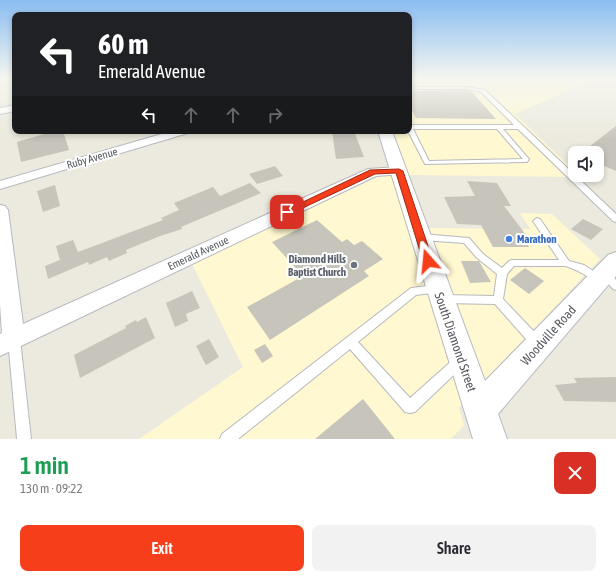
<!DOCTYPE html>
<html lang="en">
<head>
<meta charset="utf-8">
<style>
	body { margin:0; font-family:"Asap Condensed",sans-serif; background:#f2f2f3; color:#2b2b33; height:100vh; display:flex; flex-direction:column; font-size:15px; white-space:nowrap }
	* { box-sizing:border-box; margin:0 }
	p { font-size:13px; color:#7c7c81 }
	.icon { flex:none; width:22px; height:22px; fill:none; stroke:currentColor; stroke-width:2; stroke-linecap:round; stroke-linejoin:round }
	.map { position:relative; height:439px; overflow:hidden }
	.sheet { display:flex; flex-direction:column; background:#fff; flex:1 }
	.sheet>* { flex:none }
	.guide { position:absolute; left:12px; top:12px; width:400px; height:122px; border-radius:8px; box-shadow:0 2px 6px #0003; background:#202124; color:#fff; overflow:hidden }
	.fabs { position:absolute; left:568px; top:146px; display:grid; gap:8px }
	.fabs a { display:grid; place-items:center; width:36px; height:36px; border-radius:8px; background:#fff; box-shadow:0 2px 6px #0003; font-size:20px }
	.pin { position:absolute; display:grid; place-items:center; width:34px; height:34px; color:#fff; margin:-17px; border-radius:8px; box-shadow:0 2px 6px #0006 }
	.me { position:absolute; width:44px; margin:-22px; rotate:342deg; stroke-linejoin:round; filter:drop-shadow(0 0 3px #0008) }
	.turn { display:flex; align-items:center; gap:14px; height:84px; padding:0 20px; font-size:18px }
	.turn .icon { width:52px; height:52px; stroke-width:2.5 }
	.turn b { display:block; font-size:28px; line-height:34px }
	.lanes { display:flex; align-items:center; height:38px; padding:0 20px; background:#0003; justify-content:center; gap:20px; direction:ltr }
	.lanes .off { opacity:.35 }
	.round { display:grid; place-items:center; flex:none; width:42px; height:42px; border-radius:8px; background:#f2f2f3 }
	.overview { display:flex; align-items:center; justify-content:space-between; height:68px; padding:0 20px }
	h1 { font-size:24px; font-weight:600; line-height:30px; color:#1e9e55 }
	.cta { display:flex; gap:8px; margin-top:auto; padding:8px 20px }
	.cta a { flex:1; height:46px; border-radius:8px; background:#f63e1a; color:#fff; font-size:16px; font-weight:600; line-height:46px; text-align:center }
	.cta a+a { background:#f2f2f3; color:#2b2b33 }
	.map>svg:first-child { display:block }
</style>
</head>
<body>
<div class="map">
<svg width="616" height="439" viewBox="0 0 616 439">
	<rect width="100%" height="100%" fill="#eceade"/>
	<path fill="#fff8d0" d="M409,79H595L515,114L575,172V175L580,177L408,175L428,228L530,229L520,213L552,214L600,259L459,408L464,425L451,439H139L243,367L192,264L390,171L379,131H409Z"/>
	<path fill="#c7c4bb" d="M467,90L472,92L496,119L416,118L409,104V91Z
		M616,126V171L597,163V153H581Z
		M54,131H63L69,150L21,162L17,142Z
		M332,131H354L364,157L336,159Z
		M275,166L283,176L257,184L249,174Z
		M467,181L497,183L511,206H504L533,244L527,243L529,247H493L481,225L457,224L444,197L475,196Z
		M250,183L261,193L181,227L182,229L160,236L126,250L127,253L109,261L107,257L89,265L88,262L48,279L45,266L60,260L56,246L73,240L78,252L163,220L161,218L179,210L174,203L213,187L220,196Z
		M55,185L60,206L43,212L37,191Z
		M583,219L603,229L591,240L571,229Z
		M317,220L342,242L347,239L354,245L362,241L383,259L364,271L369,276L270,340L247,307L303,276L272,242Z
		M461,261H479L491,282L470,283Z
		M525,268L544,281L529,294L510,280Z
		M192,291L200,308L186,314L188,321L175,327L166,303Z
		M146,317L155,338L80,378L74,355L126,328L125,326L136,320L137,322Z
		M209,339L219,357L206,365L196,346Z
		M265,344L273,356L262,363L254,350Z
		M616,377V402L564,401L555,385L577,383L574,378Z
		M363,399L395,439H315Z"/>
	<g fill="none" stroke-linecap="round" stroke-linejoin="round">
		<g stroke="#b7b9bf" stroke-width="2">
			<path id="service" d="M409,87H467L485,90L616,214V222L613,221L518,129H503L528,158L529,159L527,162L425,164L408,131L409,125H514L481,92L467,89H409ZM413,129H497L523,159L429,161Z
				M537,218L540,219L569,261L584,265L601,276L600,274L602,271C608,269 612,275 616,280V290L613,289L604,279L602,282L599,283L578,271L566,266H514L507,274L503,299L541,339L543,343L541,347L537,348L533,347L495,304L444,303L440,302L439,299L440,296L444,295L494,296L497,274L477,258L464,243L422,240L419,239L418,237L419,235L422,234L469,238L483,254L502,268L509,261L512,260H559L533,221Z
				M436,285L439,286L441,289L439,292L416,295L358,342L410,398L455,358L459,356L463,358L465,362L463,366L415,412L410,413L405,412L350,349L238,439H220L222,434L411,288Z
				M14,334L18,335L20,339L31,439H17L8,339L10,335Z"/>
		</g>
		<g stroke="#b7b9bf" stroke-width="2">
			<path id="minor" d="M15,105V111L0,114V108Z
				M172,131H190L188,133L0,189V181Z
				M399,167L404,168L406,171L404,174L376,176L0,356V334L2,333L0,304V205L5,206L8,210L23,324L368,169Z"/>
		</g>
		<g stroke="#b7b9bf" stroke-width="2">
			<path id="tertiary" d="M378,131H392L485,381L608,255L616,252V276L498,414L507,439H473Z"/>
		</g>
		<use href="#service" fill="#fff" fill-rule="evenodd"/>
		<use href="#minor" fill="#fff" fill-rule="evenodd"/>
		<use href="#tertiary" fill="#fff" fill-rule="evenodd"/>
	</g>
	<linearGradient id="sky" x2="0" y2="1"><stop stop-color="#89bdf1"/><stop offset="0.56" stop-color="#f6f6f0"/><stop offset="1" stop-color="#f6f6f0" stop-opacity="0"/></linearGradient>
	<rect width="616" height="140" fill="url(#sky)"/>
	<path fill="#f63e1a" stroke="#a02811" d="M399,169L403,171L433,261L432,264H424L423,261L396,173L375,174L290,214H284L282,212L370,170Z"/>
	<circle fill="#3f7fe0" stroke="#fff" stroke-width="1.5" cx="509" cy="239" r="4"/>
	<circle fill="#6b7280" stroke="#fff" stroke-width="1.5" cx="354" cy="265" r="4"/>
	<g text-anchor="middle" stroke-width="4" stroke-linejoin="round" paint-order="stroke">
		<g font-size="11" fill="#575b61" stroke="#fff">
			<text transform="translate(92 158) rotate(-16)" y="4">Ruby Avenue</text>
			<text transform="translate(198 253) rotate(-25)" y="4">Emerald Avenue</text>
		</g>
		<g font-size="11" font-weight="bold" fill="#366cbe" stroke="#fff" text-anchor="start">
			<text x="517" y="243">Marathon</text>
		</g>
		<g font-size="11" font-weight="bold" fill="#5b616d" stroke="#fff" text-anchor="end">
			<text x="346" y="263">Diamond Hills<tspan x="346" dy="13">Baptist Church</tspan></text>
		</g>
		<g font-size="13" fill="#575b61" stroke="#fff">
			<text transform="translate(548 335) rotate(-48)" y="5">Woodville Road</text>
			<text transform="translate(456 342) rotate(71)" y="5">South Diamond Street</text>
		</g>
	</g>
</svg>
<div class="fabs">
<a><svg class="icon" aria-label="sound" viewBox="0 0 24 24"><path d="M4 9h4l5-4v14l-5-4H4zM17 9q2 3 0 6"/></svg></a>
</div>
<div class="pin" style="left:287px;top:212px;background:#d93025"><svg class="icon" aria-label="arrive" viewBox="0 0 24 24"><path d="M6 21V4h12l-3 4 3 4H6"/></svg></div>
<svg class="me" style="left:428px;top:261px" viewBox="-20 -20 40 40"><path d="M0-17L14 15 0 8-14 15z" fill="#f63e1a" stroke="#fff" stroke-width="4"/></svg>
<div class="guide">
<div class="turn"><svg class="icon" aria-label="left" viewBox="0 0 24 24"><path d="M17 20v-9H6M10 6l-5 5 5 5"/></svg><div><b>60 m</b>Emerald Avenue</div></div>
<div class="lanes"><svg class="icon" aria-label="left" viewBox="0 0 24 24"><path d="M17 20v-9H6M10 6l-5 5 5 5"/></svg><svg class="icon off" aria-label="ahead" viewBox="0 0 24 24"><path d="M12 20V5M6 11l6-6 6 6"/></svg><svg class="icon off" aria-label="ahead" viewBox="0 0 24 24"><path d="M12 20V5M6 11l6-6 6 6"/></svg><svg class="icon off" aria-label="right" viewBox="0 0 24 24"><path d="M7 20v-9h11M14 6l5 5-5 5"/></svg></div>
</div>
</div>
<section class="sheet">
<div class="overview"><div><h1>1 min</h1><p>130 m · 09:22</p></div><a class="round" style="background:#d93025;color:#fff"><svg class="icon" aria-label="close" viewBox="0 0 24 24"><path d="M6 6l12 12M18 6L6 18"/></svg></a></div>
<div class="cta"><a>Exit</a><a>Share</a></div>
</section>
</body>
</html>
